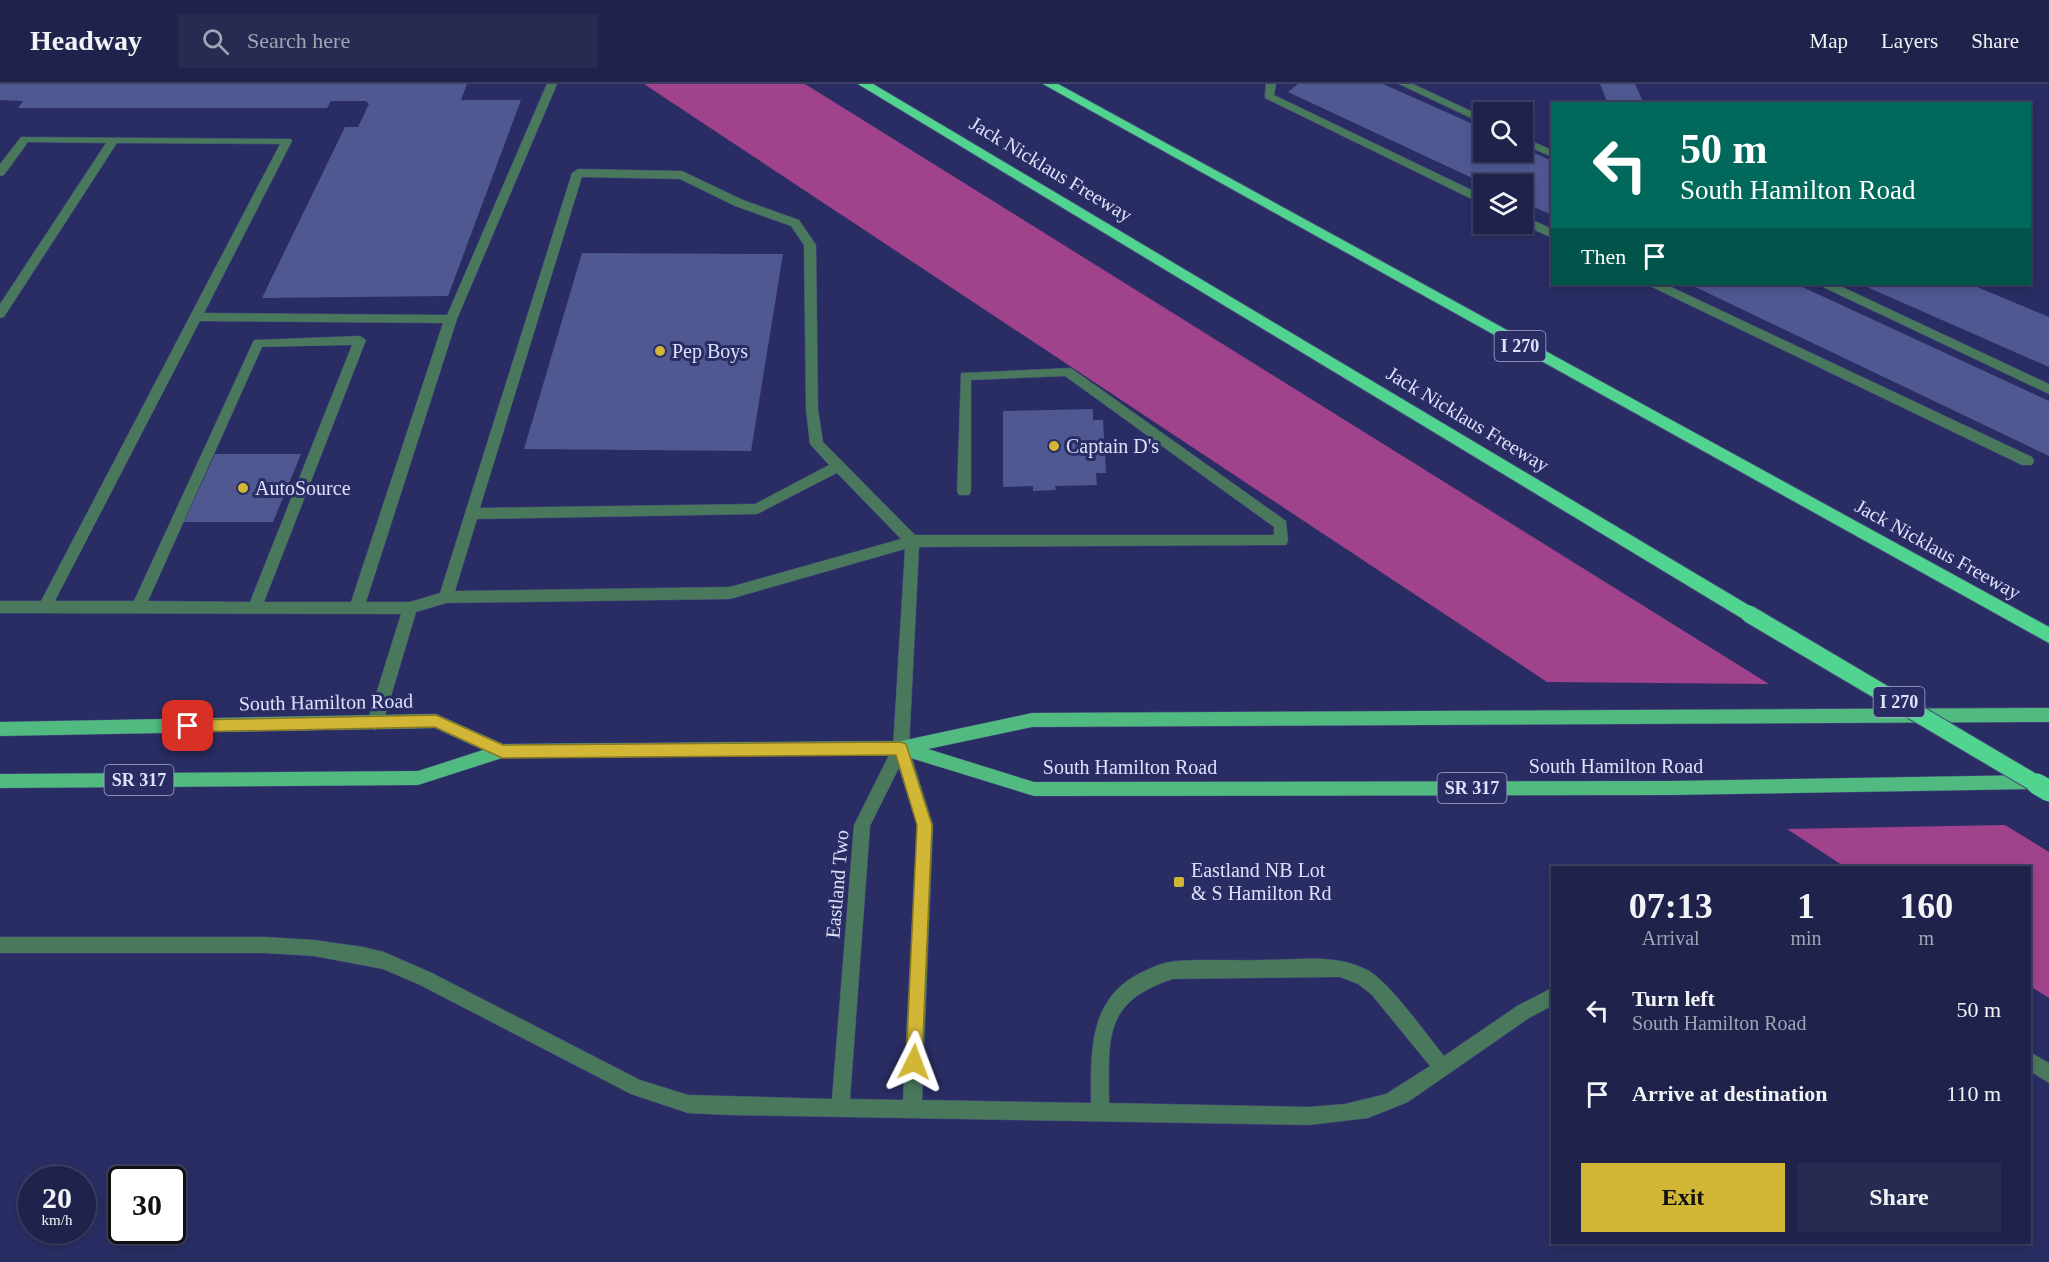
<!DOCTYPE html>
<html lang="en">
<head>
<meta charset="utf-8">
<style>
	body { margin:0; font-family:Georgia,serif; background:#272a51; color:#f1f3f6; height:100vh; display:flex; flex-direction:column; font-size:22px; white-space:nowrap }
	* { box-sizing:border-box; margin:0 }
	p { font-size:20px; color:#a1a4b5 }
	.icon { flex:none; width:33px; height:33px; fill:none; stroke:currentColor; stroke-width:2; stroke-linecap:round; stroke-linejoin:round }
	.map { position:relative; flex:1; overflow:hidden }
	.side { position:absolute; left:1551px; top:782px; width:480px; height:378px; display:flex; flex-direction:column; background:#1f224a; border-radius:0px; box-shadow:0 3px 9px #0003,0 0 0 2px #3c3f62 }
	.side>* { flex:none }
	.banner { position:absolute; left:1551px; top:18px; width:480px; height:183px; border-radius:0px; box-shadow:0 3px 9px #0003,0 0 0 2px #3c3f62; background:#00695c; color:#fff; overflow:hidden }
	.tools { position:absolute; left:1473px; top:18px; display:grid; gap:12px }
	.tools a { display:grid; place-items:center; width:60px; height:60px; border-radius:0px; background:#1f224a; box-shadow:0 3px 9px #0003,0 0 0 2px #3c3f62; font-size:30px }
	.speed { position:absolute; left:18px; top:1082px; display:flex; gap:12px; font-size:30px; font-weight:700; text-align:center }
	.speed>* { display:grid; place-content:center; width:78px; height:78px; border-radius:50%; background:#1f224a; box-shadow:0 3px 9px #0003,0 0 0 2px #3c3f62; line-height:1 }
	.speed small { font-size:15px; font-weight:400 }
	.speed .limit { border:3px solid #111; border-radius:9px; background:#fff; color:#111 }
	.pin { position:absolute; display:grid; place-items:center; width:51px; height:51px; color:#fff; margin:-26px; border-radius:12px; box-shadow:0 3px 9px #0006 }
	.me { position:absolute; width:66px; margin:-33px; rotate:3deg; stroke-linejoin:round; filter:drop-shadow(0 0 4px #0008) }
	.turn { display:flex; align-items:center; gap:21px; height:126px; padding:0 30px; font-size:27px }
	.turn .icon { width:78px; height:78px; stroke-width:2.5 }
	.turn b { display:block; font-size:42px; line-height:51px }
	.then { display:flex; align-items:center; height:57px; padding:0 30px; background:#0003; gap:12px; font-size:22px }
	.eta { display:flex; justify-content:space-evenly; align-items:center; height:102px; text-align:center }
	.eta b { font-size:36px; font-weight:600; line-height:42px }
	.action { display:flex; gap:12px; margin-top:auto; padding:12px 30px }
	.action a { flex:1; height:69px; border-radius:0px; background:#d2b736; color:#111; font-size:24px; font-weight:600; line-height:69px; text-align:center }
	.action a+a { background:#272a51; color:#f1f3f6 }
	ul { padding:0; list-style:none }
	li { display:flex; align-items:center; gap:18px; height:84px; padding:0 30px }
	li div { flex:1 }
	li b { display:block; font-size:22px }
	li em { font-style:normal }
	header { display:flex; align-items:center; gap:36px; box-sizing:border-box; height:84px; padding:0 30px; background:#1f224a; border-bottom:2px solid #3c3f62 }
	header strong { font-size:28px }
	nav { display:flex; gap:33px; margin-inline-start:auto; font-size:21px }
	.search { width:420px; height:54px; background:#272a51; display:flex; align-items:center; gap:15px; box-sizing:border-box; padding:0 21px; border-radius:0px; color:#a1a4b5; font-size:22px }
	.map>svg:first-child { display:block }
</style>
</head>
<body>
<header>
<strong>Headway</strong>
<div class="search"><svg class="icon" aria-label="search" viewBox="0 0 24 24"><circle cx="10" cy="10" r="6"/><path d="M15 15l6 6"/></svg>Search here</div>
<nav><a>Map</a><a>Layers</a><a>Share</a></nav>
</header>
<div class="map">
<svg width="2049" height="1178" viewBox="0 0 2049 1178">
	<rect width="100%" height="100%" fill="#292d63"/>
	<path fill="#a0438c" d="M644,0H805L1769,600L1547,598Z
		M2005,741L2049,768V914L2030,902V783H1845L1787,745Z"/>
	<path fill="#505892" d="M0,0H467L461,16H521L448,212L262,214L345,43H358L369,20L366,17H331L327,24H18L23,17L0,16Z
		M1298,0H1383L1484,45V68H1522V63L1552,77V131L1522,118V100H1485L1288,8Z
		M1600,0H1635L1644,20H1608Z
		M582,169L783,170L751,367L524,365Z
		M1689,200H1796L2049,317V372Z
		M1860,200H1970L2049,233V283Z
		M1093,325V336H1103L1106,389H1096L1097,401L1055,402L1056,406L1033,407V402L1003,403V327Z
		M215,370H301L273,438H184Z"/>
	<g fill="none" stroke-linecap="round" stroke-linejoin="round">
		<g stroke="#464a7b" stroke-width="1">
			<path id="service" d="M547,0H557L457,235L366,518H410L440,509L572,89L578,85L682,87L743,116L799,136L816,161L818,326L823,358L915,451H1274V443L1065,292L971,296V407L969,411H959L957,407L961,289L1071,284L1286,437L1288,457L1286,461L919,463L909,664L907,669L901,671L895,669L893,664L905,465L730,515L446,519L416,528L383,639L380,644L375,646L370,644L367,639L401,530L0,529V517H41L280,60L117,59L4,233L0,234V220L106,59L28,58L4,91L0,92V80L21,53L291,55L292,57L204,229L447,231ZM582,93L680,95L735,122L791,142L804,161L806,326L810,360L829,381L755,420L480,424ZM200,237L443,239L351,518H264L366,256L360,252L254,256L134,517H55ZM352,261L250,518L148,517L262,263ZM837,389L901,455L730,503L455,507L477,435L757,430Z
				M1266,0H1276L1274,11L1484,112V121L1265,14Z
				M1399,0H1413L1484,33V40Z
				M1522,53L1552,66V73L1522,60Z
				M1522,131L1552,145V154L1522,140Z
				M1650,200H1665L2032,373L2034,377L2032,381H2022L1652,203Z
				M1821,200H1836L2049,300V310L1823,203Z"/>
		</g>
		<g stroke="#464a7b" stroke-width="1">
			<path id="minor" d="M901,657L907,659L909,664L933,741L922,1016L1091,1019C1091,972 1088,920 1133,893C1145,886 1162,878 1176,877C1204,875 1234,877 1262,876C1297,876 1338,869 1369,887C1390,899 1427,951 1444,972L1517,922L1552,904V922L1529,934L1408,1018L1368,1034L1309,1041L729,1031L688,1029L631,1010L420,901L383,885L314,872L265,869H0V853H265L314,856L363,863L384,868L432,889L640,996L688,1011L832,1015L854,741L895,659ZM899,684L917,741L903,1016L850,1015L870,742ZM1340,893L1358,900L1371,910L1430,982L1386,1010L1345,1020L1309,1023L1109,1019C1109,955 1102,918 1173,895Z
				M2030,968L2049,979V999L2030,987Z"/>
		</g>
		<g stroke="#464a7b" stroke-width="1">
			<path id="primary" d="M2049,624V638L1032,643L928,665L1034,698L1670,697L2035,691L2041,693L2043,698L2041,703L2035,705L1670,711L1034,712L901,671L502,674L418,701L0,704V690L418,687L483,666L435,644L0,652V638L436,630L503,660L901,657L1032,629Z"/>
		</g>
		<g stroke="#464a7b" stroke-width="2">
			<path id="motorway" d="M858,0H873L1755,525L1758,530L1755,535L1749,537L1743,535Z
				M1043,0H1058L2049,543V559Z"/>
		</g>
		<use href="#service" fill="#49785c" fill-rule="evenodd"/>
		<use href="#minor" fill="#49785c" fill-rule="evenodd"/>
		<use href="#primary" fill="#51ba81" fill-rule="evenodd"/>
		<use href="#motorway" fill="#51d48f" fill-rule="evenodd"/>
		<g stroke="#464a7b" stroke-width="19" stroke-linecap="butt">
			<path id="motorway-bridge-far1" d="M1749,530L2040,702"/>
		</g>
		<g stroke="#464a7b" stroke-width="22" stroke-linecap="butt">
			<path id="motorway-bridge" d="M2037,700L2049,707"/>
		</g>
		<use href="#motorway-bridge-far1" stroke="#51d48f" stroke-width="17"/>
		<use href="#motorway-bridge" stroke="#51d48f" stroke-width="21"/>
	</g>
	<path fill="#d2b736" stroke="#887723" stroke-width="1.5" d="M436,631L503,661L901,658L906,660L932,741L922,978L920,983L914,986L908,983L906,978L917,741L896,671L502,674L435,643L188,648L183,646L181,642L183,637L188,636Z"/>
	<g fill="#d2b736" stroke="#292d63" stroke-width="2">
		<circle cx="660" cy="267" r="6"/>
		<circle cx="1054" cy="362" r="6"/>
		<circle cx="243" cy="404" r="6"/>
		<rect x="1173" y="792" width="12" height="12" rx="3"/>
	</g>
	<g text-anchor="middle" stroke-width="6" stroke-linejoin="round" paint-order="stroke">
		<g fill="#292d63" stroke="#a6abce" stroke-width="1.5">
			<rect x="1494.5" y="247" width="51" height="30" rx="4.5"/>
			<rect x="1873.5" y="603" width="51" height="30" rx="4.5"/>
			<rect x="104.5" y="681" width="69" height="30" rx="4.5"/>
			<rect x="1437.5" y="689" width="69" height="30" rx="4.5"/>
		</g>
		<g font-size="18" font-weight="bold" fill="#dce1fc">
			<text x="1520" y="268">I 270</text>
			<text x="1899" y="624">I 270</text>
			<text x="139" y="702">SR 317</text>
			<text x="1472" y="710">SR 317</text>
		</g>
		<g font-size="20" fill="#dce1fc" stroke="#292d63">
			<text transform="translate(1051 85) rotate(31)" y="7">Jack Nicklaus Freeway</text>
			<text transform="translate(1468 335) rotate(31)" y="7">Jack Nicklaus Freeway</text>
			<text transform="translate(1938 465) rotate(29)" y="7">Jack Nicklaus Freeway</text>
			<text transform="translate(326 618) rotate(-1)" y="7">South Hamilton Road</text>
			<text x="1616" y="689">South Hamilton Road</text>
			<text x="1130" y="690">South Hamilton Road</text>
			<text transform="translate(837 800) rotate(-85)" y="7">Eastland Two</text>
		</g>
		<g font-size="20" fill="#dce1fc" stroke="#292d63" text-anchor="start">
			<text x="672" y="274">Pep Boys</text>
			<text x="1066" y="369">Captain D's</text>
			<text x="255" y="411">AutoSource</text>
			<text x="1191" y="793">Eastland NB Lot<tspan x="1191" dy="23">&amp; S Hamilton Rd</tspan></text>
		</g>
	</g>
</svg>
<div class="tools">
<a><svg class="icon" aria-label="search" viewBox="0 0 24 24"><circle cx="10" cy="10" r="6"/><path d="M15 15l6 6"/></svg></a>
<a><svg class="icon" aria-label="layers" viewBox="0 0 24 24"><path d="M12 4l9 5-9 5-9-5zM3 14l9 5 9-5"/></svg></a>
</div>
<div class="speed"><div>20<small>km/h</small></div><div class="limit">30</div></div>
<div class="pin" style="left:188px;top:642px;background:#d93025"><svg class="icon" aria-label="arrive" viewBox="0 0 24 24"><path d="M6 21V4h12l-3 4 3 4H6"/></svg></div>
<svg class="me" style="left:914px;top:978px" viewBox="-20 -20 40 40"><path d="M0-17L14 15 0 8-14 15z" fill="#d2b736" stroke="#fff" stroke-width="4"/></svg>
<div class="banner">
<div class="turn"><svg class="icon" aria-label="left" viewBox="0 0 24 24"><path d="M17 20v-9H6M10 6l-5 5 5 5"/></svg><div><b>50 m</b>South Hamilton Road</div></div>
<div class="then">Then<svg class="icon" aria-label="arrive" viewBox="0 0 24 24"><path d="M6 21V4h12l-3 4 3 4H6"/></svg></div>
</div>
<section class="side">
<div class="eta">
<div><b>07:13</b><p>Arrival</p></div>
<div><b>1</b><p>min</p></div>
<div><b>160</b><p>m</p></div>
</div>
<ul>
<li><svg class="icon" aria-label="left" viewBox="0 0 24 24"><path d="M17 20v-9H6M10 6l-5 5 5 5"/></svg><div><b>Turn left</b><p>South Hamilton Road</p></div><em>50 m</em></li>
<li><svg class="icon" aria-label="arrive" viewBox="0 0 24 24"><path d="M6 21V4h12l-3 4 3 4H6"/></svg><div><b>Arrive at destination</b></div><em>110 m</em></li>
</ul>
<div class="action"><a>Exit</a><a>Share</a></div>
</section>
</div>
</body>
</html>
